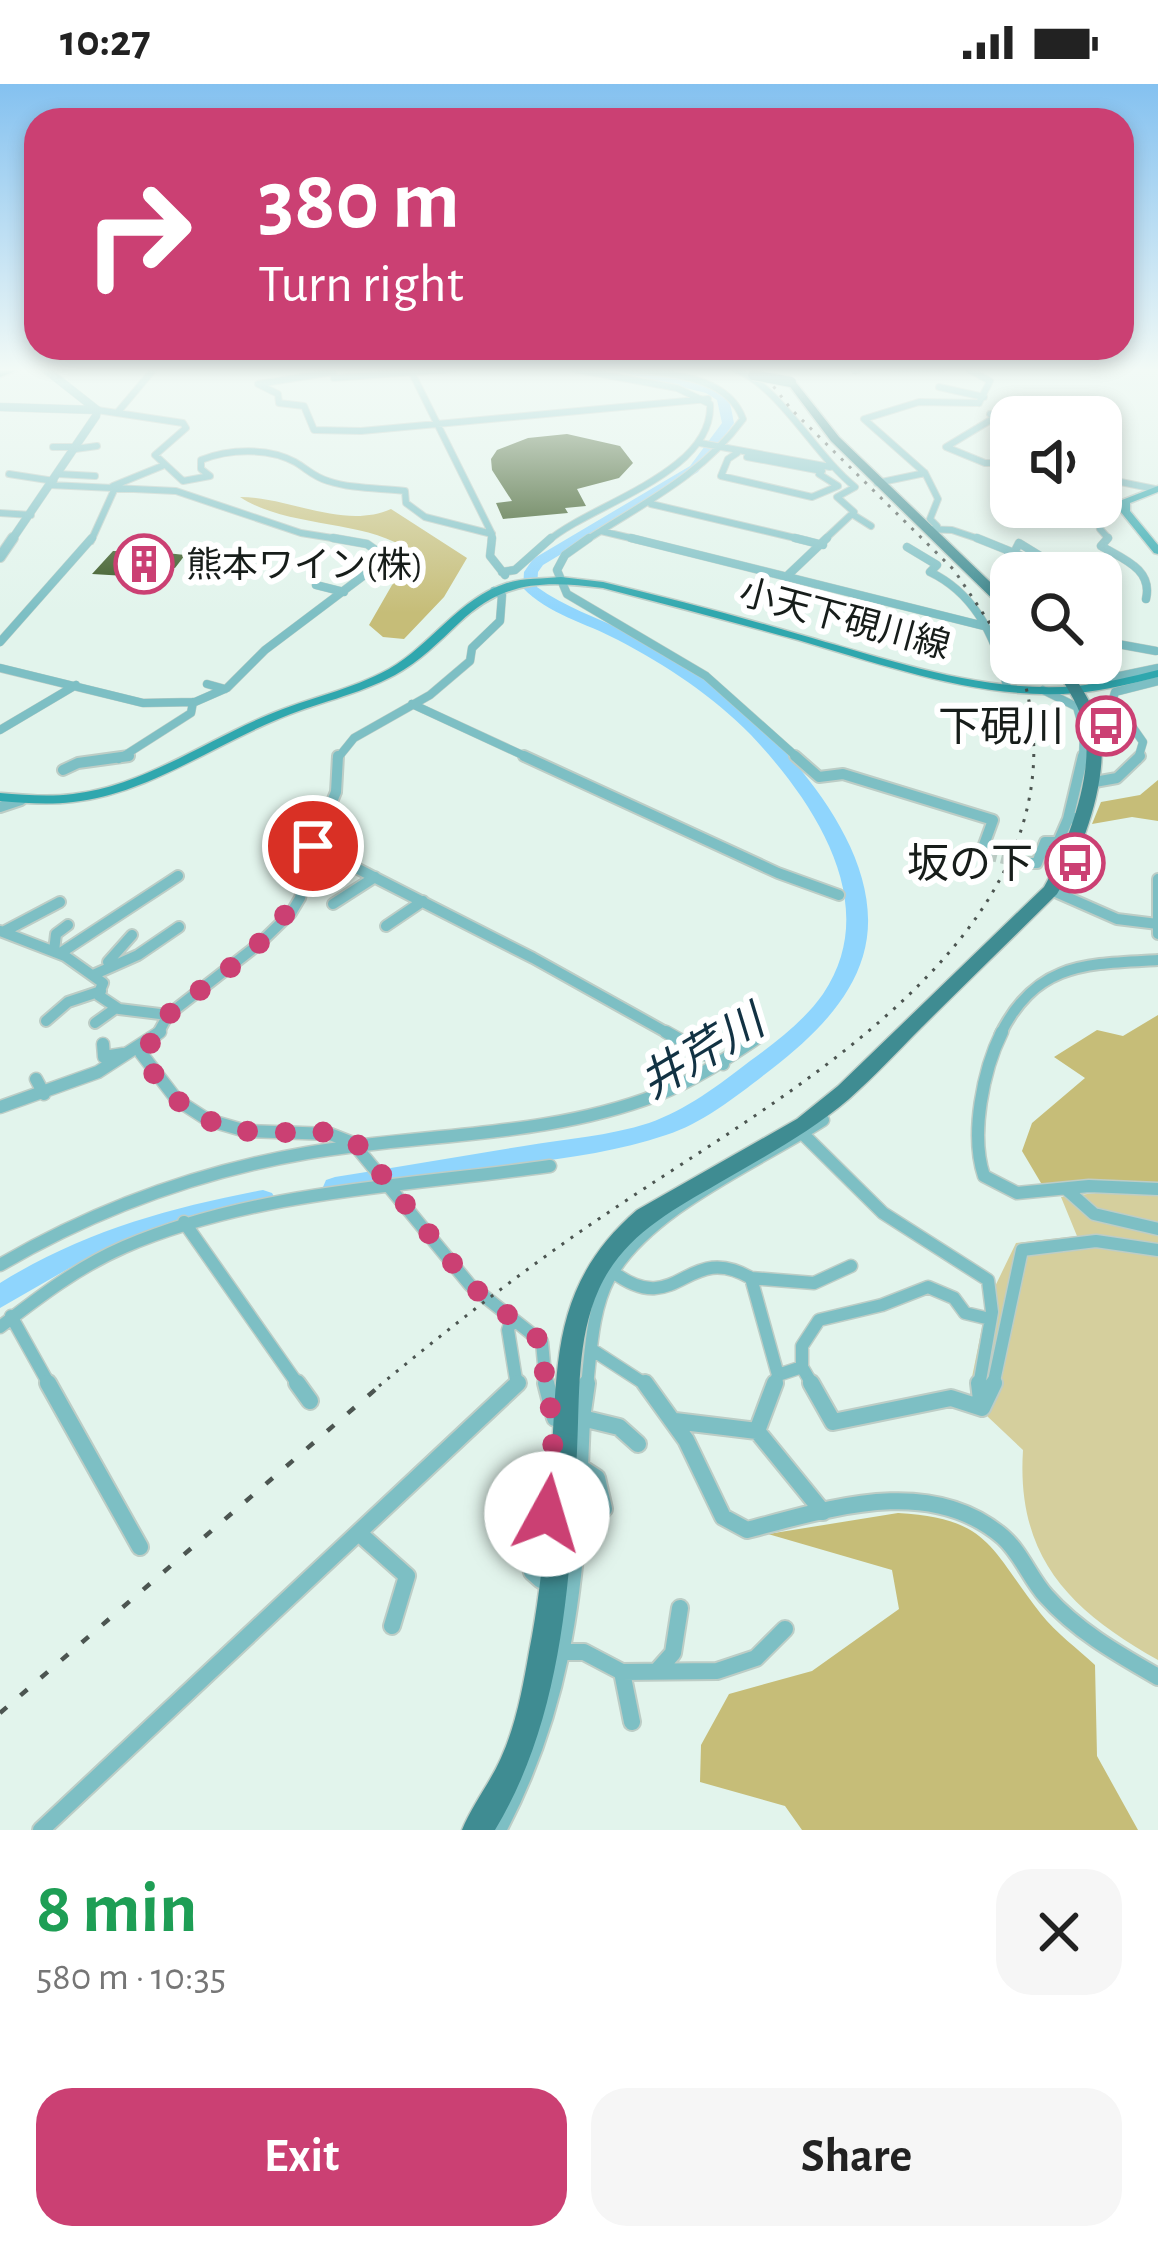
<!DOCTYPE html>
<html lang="en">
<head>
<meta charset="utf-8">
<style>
	body { margin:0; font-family:"Alegreya Sans","Noto Sans JP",sans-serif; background:#f6f6f6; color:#222; height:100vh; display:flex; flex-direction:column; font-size:45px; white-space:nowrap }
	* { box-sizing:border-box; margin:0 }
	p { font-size:39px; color:#767676 }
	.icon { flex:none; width:66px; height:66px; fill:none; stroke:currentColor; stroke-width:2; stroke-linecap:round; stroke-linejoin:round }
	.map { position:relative; height:1746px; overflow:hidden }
	.drawer { display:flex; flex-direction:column; background:#fff; flex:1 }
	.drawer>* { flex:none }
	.top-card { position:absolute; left:24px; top:24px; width:1110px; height:252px; border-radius:36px; box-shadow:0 6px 18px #0003; background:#cb4073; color:#fff; overflow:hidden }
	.controls { position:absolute; left:990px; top:312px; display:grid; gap:24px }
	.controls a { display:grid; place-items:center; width:132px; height:132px; border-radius:24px; background:#fff; box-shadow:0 6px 18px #0003; font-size:60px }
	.pin { position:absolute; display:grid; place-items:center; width:102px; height:102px; color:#fff; margin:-51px; border:6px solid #fff; border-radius:50%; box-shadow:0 3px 12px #0007 }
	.me { position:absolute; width:132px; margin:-66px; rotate:6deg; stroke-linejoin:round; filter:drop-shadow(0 0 9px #0008) }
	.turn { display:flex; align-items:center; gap:42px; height:252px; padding:0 36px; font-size:54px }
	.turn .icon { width:156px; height:156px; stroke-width:2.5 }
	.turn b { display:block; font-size:84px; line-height:102px }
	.round { display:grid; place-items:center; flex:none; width:126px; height:126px; border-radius:36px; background:#f6f6f6 }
	.summary { display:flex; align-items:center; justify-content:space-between; height:204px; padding:0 36px }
	h1 { font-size:72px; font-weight:700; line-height:90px; color:#1e9e55 }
	.button { display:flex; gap:24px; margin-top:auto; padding:24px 36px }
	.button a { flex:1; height:138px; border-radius:36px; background:#cb4073; color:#fff; font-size:48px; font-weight:700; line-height:138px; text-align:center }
	.button a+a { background:#f6f6f6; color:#222 }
	.status { display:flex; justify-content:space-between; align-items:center; height:84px; padding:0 60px; background:#fff; direction:ltr }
	.status svg { height:33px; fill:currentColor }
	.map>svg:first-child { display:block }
</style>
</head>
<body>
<div class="status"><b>10:27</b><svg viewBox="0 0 49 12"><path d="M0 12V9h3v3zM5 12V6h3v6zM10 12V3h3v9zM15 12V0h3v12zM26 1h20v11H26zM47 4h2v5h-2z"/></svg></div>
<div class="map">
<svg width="1158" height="1746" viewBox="0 0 1158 1746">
	<rect width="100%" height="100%" fill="#e2f4ec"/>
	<path fill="#d5cf9d" d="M1105,1108L1158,1112V1576C1071,1527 1016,1474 1023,1366L987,1332L970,1303L987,1219L1016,1159L1077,1152L1061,1113Z"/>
	<path fill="#c6bd78" d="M240,413C289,413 344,446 391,425L467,474L444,513L404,555L383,553L369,541L392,501L409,484L410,467C366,435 289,445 240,413Z
		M1158,696V737L1132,733L1092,740L1101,718L1140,711Z
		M1158,931V1101L1041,1099L1022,1067L1032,1039L1085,994L1054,973L1097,946L1123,952Z
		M898,1429C990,1434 990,1465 1041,1530C1056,1549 1078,1565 1095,1581L1097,1672L1138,1746H802L785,1722L700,1698L701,1661L729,1610L812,1587L899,1525L892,1486L768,1450Z"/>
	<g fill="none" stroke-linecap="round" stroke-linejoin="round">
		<path fill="#8fd5fd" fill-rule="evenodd" d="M609,285C630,285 711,295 725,311C731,317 732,330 734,339L698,388L543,481L538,488L537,503C564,523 597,533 626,548C675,573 721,603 760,641C816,697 888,788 863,872C849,919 810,955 773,984C740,1009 706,1038 666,1051C620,1067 571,1073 523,1080C460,1090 398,1101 335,1113L326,1110L323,1103L326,1096L335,1093C398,1083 461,1072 524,1062C565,1055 609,1052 649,1039C686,1026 719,1001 750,977C776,958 804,937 823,910C884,820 813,717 751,651C713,612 666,581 618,556C586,539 548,530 523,504L524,488L533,475L690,382L722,339L717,316L706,309Z
			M263,1106L272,1109L276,1116L272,1123L133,1157L73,1182L0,1224V1199C82,1148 169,1124 263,1106Z"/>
	</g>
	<path fill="#33531d" d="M567,350L620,362L633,379L619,394L577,405L586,422L565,424L568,429L503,435L496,419L512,417L492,386L491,375L497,366L528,354Z
		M113,467L157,468L185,471L175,484L151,482L143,493L92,490Z"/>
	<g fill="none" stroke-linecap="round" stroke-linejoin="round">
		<path stroke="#b9c9c2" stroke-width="10" stroke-dasharray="10 4.5" stroke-linecap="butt" d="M987,771L1021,779"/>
		<g stroke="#bdcdc6" stroke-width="8">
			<path id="minor-far4" d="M410,285L492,450L491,457
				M735,285C780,303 814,370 855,403L837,413L854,428L823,457
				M893,285H943
				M968,285L990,297L979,319
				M855,287L860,285
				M333,288L258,300L278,310L279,319L304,322L314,346L361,347L708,315
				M333,288L334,294L454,285
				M939,303L984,313
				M97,326L183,339L186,344L155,371L183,397L210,392L201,385V376C228,365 268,363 295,378C307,385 314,393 328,397C352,405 380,404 405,407L406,419L425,433L492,450
				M117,329L154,285
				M990,330L1011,340
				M994,334L946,363L985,379H1002L1011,362
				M700,359L830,383
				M53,363H77
				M75,365L97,362
				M737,369L728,375L721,392L812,413L838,402L819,390
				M747,373L822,387
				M925,389L938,415L930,435L937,442
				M9,390L54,397
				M58,390L95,392
				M1101,394L1155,405
				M877,399L925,389L864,335L919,318L979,319
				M50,401L176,407L301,449L351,457
				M113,402L162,382
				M651,420L808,457
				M0,429L31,431
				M852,430L871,442
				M926,445L952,446L985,457
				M1100,445L1108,454L1105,457
				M601,447L643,457
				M91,457L115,404
				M548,457C591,420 714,389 710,320L677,304L573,285
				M585,457C643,419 700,393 743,335C728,293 674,291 636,285"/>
		</g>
		<g stroke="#bdcdc6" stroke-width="9">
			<path id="minor-far3" d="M492,454L490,472L505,491
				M589,454L565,471L557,486L567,510L706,592L799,675
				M631,454L984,542
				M795,454L823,461
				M977,454L1044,481L1052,489
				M1108,454L1101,462C1123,475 1153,485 1146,515
				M907,463L937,481L930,488C976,510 997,555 1007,603
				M1008,468L1014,469L1019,459L1068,489
				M502,488L515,486L551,454
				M786,493L827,454
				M316,501L344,508
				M1101,557L1156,567
				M0,558L92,454
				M1071,579L1091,598L1158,584
				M1084,579L1092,587
				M0,584L143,619L195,618L227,604L265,566L387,474L367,460L333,454
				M207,600L225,605
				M1043,606L1077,623L1084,648L1083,675
				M412,620L531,675
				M0,646L76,601
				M119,675L191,629L193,618
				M337,675L354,654L430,611L470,577L472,564L500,537L502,511L494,507
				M1138,675L1143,658L1113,615L1115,608L1158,597"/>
		</g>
		<g stroke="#bdcdc6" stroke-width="14">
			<path id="minor-far2" d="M524,672L778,789L839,811
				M795,672L819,693L843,690L993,736L981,769L987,771
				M63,686L78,679L129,672
				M1089,699L1117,694L1140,672
				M0,723L21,716
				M1068,735L1083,672
				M313,762L533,874L671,951
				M1021,779H1037L1045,758H1058L1068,735L1075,734
				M1158,795V850
				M1051,806L1117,835L1158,840
				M333,820L375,793
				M386,842L423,817
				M0,847L65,872L103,899L98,911L119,925L168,931
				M3,848L60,818
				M54,867L56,850L68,841
				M62,868L178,792
				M108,878L132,851
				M93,891L138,871L179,843
				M46,937L68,918L101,907
				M95,939L116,924
				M157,951L168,931L259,860L291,829L300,814L314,760L336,708L338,672
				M1000,951C1036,878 1086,880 1158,876"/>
		</g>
		<g stroke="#bdcdc6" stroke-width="15">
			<path id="minor-far1" d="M666,948L723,980
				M1002,948C983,986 970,1051 984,1092L1017,1109L1089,1102L1158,1105
				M103,960L104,973L123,970
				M141,969L177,1016L208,1036L246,1047L330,1050L353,1059L470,1201L542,1258L546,1302
				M36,995L44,1010
				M0,1023L98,988L160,948
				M803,1050L883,1129L988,1196L992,1228L979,1302
				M1066,1105L1094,1130L1158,1145
				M184,1138L299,1302
				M0,1181C96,1125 197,1088 307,1069C423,1049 546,1054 657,1011C694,997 727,974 760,952
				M613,1188C678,1237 686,1156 751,1194L778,1291L774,1302
				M751,1194L814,1199L851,1182
				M11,1232L50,1302
				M511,1237L508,1246L517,1302
				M0,1243C39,1213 78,1183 124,1163C257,1106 409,1102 550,1082
				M594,1267L648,1302
				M802,1283V1262L819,1236L882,1221L928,1203L954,1214L965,1229L990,1235
				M778,1291L802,1283L813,1302
				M587,1302C591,1267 592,1226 609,1194C647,1124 758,1078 823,1036
				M993,1302L1022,1166L1096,1157L1158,1166"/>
		</g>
		<g stroke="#bdcdc6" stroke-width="20">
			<path id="minor" d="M48,1299L140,1463
				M297,1299L310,1317
				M546,1299L555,1334
				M645,1299L686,1356L723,1433L747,1446C829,1425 930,1390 1003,1453C1021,1469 1030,1494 1046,1512C1077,1547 1118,1570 1158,1593
				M775,1299L757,1347L823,1428
				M811,1299L833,1338L951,1314L982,1324L979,1299
				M982,1324L994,1299
				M570,1327L582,1334L587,1299
				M675,1337L757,1347
				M604,1425L597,1394L580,1383L582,1334L619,1343L638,1360
				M495,1437L524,1455L532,1488L541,1496
				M361,1451L407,1492L392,1542
				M541,1492L549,1409
				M563,1568H584L622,1588L717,1587L756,1574L785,1545
				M657,1587L673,1569L680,1524
				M622,1588L632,1638
				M41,1746L518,1299
				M498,1746C559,1631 577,1512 580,1383"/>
		</g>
		<g stroke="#bdcdc6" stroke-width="9">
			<path id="tertiary-far1" d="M0,323L97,326
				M11,457L96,332L97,326L45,285"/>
		</g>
		<g stroke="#bdcdc6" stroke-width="12">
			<path id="tertiary" d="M0,473L13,454"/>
		</g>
		<g stroke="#bdcdc6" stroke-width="3">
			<path id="secondary" d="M1158,402V408L1130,419V427L1158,461V470L1154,469L1120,427L1122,416Z
				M561,493L603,498C668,514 734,531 798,550C887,575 983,610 1077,602C1105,599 1131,593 1158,586V593C1131,600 1105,606 1077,609C983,617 887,582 798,556C733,538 668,521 603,504C545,497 504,496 459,539C439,558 420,577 395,591C358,611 315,619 276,636C209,664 146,710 73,718C48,721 25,719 0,717V709C25,711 49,713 73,710C143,702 205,657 268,631C308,614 351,606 389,585C431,561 459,514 507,499C523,494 543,495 561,493Z"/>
		</g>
		<g stroke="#bdcdc6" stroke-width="3">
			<path id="primary" d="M788,296H794L839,353L1011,518V529L1006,528L831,357L788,300Z
				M1052,579H1066C1078,600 1096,622 1100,647C1109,695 1082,769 1057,810C1012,855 966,899 921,944C897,968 874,993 849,1015C809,1049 764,1073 719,1099C671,1127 623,1152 599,1205C576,1256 580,1312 577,1367C570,1496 563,1633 495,1746H462C472,1721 490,1699 501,1674C516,1641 523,1603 529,1568C541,1508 546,1446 551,1385C558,1281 550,1201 637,1126L797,1035L838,1002L1044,803C1067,763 1097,685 1083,638C1077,617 1063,598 1052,579Z"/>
		</g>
		<g stroke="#bdcdc6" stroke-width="3">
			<path id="motorway" d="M6,285H21L0,293V286Z"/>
		</g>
		<use href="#minor-far4" stroke="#7dbfc4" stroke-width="6"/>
		<use href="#minor-far3" stroke="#7dbfc4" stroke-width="8"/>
		<use href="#minor-far2" stroke="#7dbfc4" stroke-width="10"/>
		<use href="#minor-far1" stroke="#7dbfc4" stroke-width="12"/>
		<use href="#minor" stroke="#7dbfc4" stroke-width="16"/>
		<use href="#tertiary-far1" stroke="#7dbfc4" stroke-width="8"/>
		<use href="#tertiary" stroke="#7dbfc4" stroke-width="10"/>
		<use href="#secondary" fill="#2fa7ae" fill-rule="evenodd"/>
		<use href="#primary" fill="#3f8c92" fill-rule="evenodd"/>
		<use href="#motorway" fill="#037c82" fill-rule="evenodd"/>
		<path stroke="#4c5551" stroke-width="3" stroke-dasharray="3 8" stroke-linecap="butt" d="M760,285L791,325L954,486L1011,571
			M379,1302C454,1240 531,1180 612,1126C789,1006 1106,840 1019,579"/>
		<path stroke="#4c5551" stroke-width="4.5" stroke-dasharray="9 18" stroke-linecap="butt" d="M0,1629L383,1299"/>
		<g stroke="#bdcdc6" stroke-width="12" stroke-linecap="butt">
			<path id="primary-bridge" d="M753,291L791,298"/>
		</g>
		<use href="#primary-bridge" stroke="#3f8c92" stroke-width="10"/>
	</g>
	<linearGradient id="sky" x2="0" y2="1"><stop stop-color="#84c1f0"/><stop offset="0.54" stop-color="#f2faf6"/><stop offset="1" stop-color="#f2faf6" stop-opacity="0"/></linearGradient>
	<rect width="1158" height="529" fill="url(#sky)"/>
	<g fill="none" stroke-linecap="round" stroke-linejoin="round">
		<path stroke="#cb4073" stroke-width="21" stroke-dasharray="0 37.8" d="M313,762C302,846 228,882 168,931L167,942L141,969C169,1020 207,1047 268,1049C301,1049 330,1041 358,1061L470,1201L542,1258L547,1268L542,1306L555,1334L547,1430"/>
	</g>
	<defs>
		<g id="building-ring" transform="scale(3)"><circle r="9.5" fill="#fff" stroke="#cb4073" stroke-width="1.5"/><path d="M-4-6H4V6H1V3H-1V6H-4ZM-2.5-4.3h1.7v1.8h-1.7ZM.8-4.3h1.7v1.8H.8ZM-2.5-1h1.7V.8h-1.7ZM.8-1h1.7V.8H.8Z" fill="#cb4073"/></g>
		<g id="bus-ring" transform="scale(3)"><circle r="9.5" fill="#fff" stroke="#cb4073" stroke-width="1.5"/><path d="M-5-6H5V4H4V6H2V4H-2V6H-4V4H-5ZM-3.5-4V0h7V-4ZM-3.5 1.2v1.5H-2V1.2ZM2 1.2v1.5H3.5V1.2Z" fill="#cb4073"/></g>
	</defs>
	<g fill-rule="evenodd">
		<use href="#building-ring" x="144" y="480"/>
		<use href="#bus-ring" x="1106" y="642"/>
		<use href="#bus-ring" x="1075" y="779"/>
	</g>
	<g text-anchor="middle" stroke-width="12" stroke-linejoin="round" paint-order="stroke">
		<g font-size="36" fill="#171d1a" stroke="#fff" text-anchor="start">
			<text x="186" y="493">熊本ワイン(株)</text>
		</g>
		<g font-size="36" fill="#171d1a" stroke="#fff">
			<text transform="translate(845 534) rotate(15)" y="13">小天下硯川線</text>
		</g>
		<g font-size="42" fill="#171d1a" stroke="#fff" text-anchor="end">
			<text x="1064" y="657">下硯川</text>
			<text x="1033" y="794">坂の下</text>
		</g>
		<g font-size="45" font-style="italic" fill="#123243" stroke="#fff">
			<text transform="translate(701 967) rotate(-31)" y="16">井芹川</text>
		</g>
	</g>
</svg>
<div class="controls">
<a><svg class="icon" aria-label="sound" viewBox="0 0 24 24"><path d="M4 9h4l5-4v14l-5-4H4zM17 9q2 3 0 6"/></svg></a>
<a><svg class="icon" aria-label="search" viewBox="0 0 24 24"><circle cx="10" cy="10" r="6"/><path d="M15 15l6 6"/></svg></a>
</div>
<div class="pin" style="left:313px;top:762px;background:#d93025"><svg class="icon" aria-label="arrive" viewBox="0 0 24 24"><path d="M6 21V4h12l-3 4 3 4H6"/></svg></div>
<svg class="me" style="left:547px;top:1430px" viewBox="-20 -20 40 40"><circle r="19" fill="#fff"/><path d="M0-13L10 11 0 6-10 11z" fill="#cb4073"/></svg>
<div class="top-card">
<div class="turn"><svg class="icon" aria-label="right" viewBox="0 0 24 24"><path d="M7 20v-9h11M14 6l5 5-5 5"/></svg><div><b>380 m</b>Turn right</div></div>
</div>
</div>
<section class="drawer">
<div class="summary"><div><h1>8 min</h1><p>580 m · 10:35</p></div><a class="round"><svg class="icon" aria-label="close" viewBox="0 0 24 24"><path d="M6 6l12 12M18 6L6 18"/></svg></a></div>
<div class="button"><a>Exit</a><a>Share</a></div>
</section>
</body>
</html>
